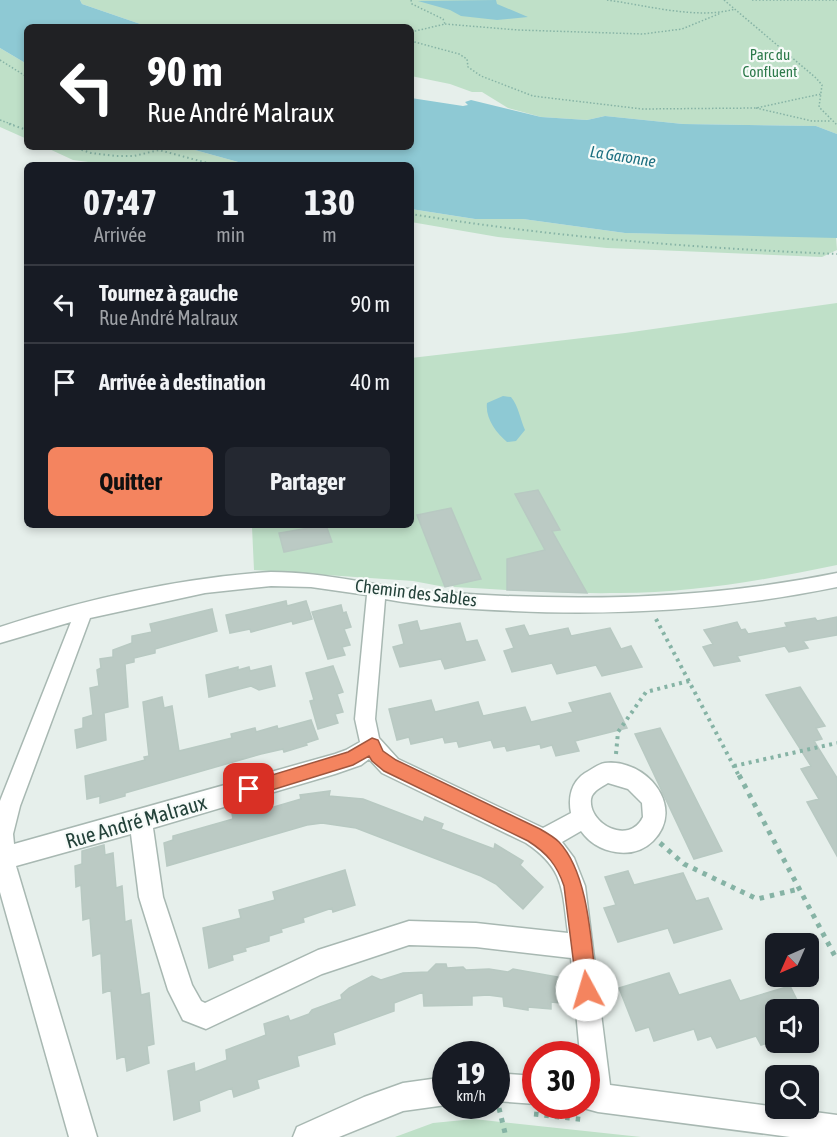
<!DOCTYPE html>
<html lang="fr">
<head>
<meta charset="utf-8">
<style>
	body { margin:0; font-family:"Asap Condensed",sans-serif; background:#242831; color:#f1f3f6; height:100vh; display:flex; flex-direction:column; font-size:22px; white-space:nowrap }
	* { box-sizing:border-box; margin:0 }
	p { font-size:20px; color:#9ea1a6 }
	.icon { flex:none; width:33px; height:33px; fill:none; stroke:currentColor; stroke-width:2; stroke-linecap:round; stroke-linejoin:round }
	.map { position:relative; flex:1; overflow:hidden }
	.sheet { position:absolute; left:24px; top:162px; width:390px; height:366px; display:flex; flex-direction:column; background:#171b24; border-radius:9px; box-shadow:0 3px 9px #0003 }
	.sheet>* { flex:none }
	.hud { position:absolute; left:24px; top:24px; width:390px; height:126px; border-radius:9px; box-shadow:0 3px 9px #0003; background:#202124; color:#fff; overflow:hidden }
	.needle { width:39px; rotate:225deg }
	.controls { position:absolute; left:765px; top:933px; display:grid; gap:12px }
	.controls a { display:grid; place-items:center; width:54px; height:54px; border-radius:9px; background:#171b24; box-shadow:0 3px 9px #0003; font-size:30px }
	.speed { position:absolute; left:432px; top:1041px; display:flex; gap:12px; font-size:30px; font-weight:700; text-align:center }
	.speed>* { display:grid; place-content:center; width:78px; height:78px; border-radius:50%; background:#171b24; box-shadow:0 3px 9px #0003; line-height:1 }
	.speed small { font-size:15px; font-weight:400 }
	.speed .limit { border:9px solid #d22; background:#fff; color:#111 }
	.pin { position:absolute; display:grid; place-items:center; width:51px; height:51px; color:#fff; margin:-26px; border-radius:12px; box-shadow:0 3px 9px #0006 }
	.me { position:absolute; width:66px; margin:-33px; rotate:354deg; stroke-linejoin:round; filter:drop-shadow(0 0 4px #0008) }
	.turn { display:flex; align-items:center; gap:21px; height:126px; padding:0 24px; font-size:27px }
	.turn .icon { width:78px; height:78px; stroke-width:2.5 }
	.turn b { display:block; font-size:42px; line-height:51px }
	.eta { display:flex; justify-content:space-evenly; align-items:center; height:102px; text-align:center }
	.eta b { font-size:36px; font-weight:700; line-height:42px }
	.button { display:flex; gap:12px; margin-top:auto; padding:12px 24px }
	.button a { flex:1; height:69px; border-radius:9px; background:#f4845f; color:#111; font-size:24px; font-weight:700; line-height:69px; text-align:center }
	.button a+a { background:#242831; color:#f1f3f6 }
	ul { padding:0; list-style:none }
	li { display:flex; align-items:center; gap:18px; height:78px; padding:0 24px; border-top:2px solid #363941 }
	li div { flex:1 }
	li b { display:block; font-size:22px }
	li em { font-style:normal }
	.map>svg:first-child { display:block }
</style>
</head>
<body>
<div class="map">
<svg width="837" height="1137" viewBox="0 0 837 1137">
	<rect width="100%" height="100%" fill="#e6efeb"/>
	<path fill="#bfe0c8" d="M80,0H837V134L816,126L683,124L605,116L587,120L541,117L508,108L482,92H472L450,84L411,76V27H149L82,4Z
		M0,48L27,64V139L0,127Z
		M45,147H184L249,165H111L73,160Z
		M411,209L475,219H523L625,233L836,237L837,250L822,257L607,248L498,237L411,222Z
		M837,303V565C766,580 691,593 619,593C564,594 509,590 454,587L452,585L445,587L413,581L254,570L252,527L246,525H411V358L625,333Z
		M474,1119L641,1137H395L433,1123Z"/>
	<path fill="#8ec9d4" d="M0,0H80L82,4L149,27H27V64L0,48Z
		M496,0L497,4L528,17L497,20L461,16L450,10L418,1Z
		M411,98L463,106L468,105L465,102L471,100L541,117L587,120L605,116L683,124L816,126L837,134V238L625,233L523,219H475L411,209V165H249L184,147H411Z
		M503,396L511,397C519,407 520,419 525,430L516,441L507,442C496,433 485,418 487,403Z"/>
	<path fill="#bbcac4" stroke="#b8c9c2" stroke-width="1.5" d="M538,490L560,530L552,531L587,593L507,590V559L545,550L515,494Z
		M451,508L481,579L445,587L417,515Z
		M326,525L332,542L284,552L279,533Z
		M286,601L287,606L306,601L312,619L293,624L292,621L251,632L250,629L230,633L226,615Z
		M341,605L343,613L346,612L351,627L344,629L350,645L342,647L345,655L328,659L312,612Z
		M212,609L217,631L155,649V653L134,658V662L125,664L128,707L104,713L106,740L77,748L75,730L83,728V718L93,715L90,688L99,686L97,670L101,668L100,659L113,657V650L132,643V636L152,632L150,624Z
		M837,617V635L803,641L808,648L789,652L785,646L737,656L740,661L714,666L703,647L713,644L704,630L737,622L741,630L745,629L748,634L787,627L785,623L815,618L817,621Z
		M417,621L420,631L460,623L466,642L477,640L485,660L445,669L441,659L400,667L393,647L404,644L399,625Z
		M524,625L529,636L568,628L571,636L610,628L621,649L631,646L642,667L602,676L596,665L557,674L552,663L512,672L504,651L514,648L506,629Z
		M271,666L275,686L259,690L251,686L209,697L206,675L238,667V670L249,667L250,671Z
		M333,666L343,692L337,694L343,712L335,714L338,723L318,729L310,701L314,700L306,673Z
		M800,687L825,726L816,728L822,739L814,741L837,778V856L807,802L819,799L801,769L811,766L766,695Z
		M610,693L627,728L575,741L579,751L556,756L552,745L541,748L540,744L507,751L505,746L494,748L491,740L459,747L457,741L445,743L443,737L411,744L409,737L397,740L389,709L431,700L435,712L478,702L483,716L525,707L531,722L573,712L569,703Z
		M162,697L164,708L172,706L179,751L232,738L231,734L255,728L256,732L277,726L278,729L311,720L318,739L306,743L307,745L284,752L283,749L261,754L125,793V796L100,803V796L87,799L85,776L145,760L144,757L149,756L143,702Z
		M660,728L722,851L694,859L635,734Z
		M330,791L329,796L363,799L423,822L425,817L443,824L441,829L494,849L495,844L523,861L520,865L543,887L523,909L496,884L481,876L356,828L322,823L307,825L167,866L164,843L173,840V836L233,819L232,814L253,808V813L301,799L300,795Z
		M104,845L105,855L113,853L116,888L122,886L125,922L131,920L141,995L149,993L154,1044L147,1046L149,1063L127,1071L125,1056L117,1059L111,990L103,993L101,953L93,956L90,918L83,920L81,885L76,887L75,866L82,864V851Z
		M345,870L355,905L333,912L332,908L303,918L304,922L281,929L282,932L269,936V941L245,948L246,951L232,955L233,960L209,968L203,928L241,918L239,910L275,900L273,892Z
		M628,871L634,885L683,873L696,901L708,898L722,929L674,943L668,928L618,942L604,908L616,905L605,877Z
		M436,964H446L447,968L463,967L466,970L489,969L508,972L513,969L568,979L570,1004L551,1002V1009L528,1007V1010L504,1006L503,997L488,995L472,996V1005L424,1006L423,992L394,1003V1011L333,1033L335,1044L297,1056L299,1066L257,1080L259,1088L234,1097L232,1088L199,1101L200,1111L174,1120L168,1071L194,1063L195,1072L227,1060L226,1050L266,1035L264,1024L288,1016L290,1021L309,1014L312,1010L342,999L341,995L349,988L372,976L381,980L403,973L428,972Z
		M669,973L679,995L730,980L740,1001L790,986L802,1010H776V1041L761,1045L756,1036L717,1048L711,1036L698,1040L694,1029L654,1041L649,1027L636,1031L619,988Z"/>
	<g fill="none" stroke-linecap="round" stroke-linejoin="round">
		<g stroke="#a8b8b2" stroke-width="3">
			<path id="minor" d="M271,572C328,572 381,588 438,592C572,602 705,600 837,573V587C730,609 623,616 513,611C470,609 428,607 385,599L375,719L379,738L398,759L543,828L571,813C568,798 571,782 585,773C591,770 598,764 605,763C645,758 687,806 653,841C633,861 597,854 581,831L562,842L574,858L585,886L610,1085L837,1115V1137H790L598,1112L576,1106H586V1054H580L571,958L476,947L409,945L322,974L206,1029L183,1020L168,990L139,897L131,834L16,866L97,1137H69L0,892V801L71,622L0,643V627C87,599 180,578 271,572ZM271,586L311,587L367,595L355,719L360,742L346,750L335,754L14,844L13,834L20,806L90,618L205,593ZM369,759L382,773L526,843C565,869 562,890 568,933L476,923L409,921L318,950L205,1003L201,1001L192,985L163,897L153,828L335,774L361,765ZM608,783L628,789L642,803L643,817C629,846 588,824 591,799C592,791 602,787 608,783Z
				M496,1073L536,1076V1104L496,1101Z
				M446,1077V1105L403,1111L339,1137H293L297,1127L364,1097L403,1083Z"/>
		</g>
		<path stroke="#86b3a5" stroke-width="1.5" stroke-dasharray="1.5 2" stroke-linecap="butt" d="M411,0L412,4L443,19L445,24L411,32
			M607,0C645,5 698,20 735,9
			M724,0L816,78L822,85L819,107L837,125
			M752,0H837
			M445,24L518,30L643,34L682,29L721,13
			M411,41L459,54L467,59L468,67L481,76L533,96L642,109L756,108L821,94
			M0,60L27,77
			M756,108L812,121H831
			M0,120L14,125"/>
		<path stroke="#86b3a5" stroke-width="2" stroke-dasharray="1.5 3" stroke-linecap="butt" d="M9,124L27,130
			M73,147L91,153L116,156H134L159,150L215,165
			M411,214C552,237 694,248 837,254"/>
		<path stroke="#86b3a5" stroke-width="4" stroke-dasharray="3 4.5" stroke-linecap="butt" d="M656,619L739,776
			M616,754L618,732L646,692L689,681
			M734,766L837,743"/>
		<path stroke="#86b3a5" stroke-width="5" stroke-dasharray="4.5 6" stroke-linecap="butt" d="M739,775L837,960
			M660,843L684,864L757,899L799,889
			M453,1108L493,1110
			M499,1108L506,1137
			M534,1114L586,1120"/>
		<use href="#minor" fill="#fff" fill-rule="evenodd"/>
	</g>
	<path fill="#f4845f" stroke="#9f563e" stroke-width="1.5" d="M372,738L378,740L383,751L396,760L540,829C547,833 554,837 559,842C590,875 591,947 597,990L594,997L587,1000L580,997L577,990L564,886C557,865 547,853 528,841L384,771L372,761L369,756L353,765L249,797L243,795L240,789L243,784L249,782L348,752Z"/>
	<g text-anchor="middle" stroke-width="4.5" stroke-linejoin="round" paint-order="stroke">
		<g font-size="15" fill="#2d7a4b" stroke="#f7fbf9">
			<text x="770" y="60">Parc du<tspan x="770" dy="17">Confluent</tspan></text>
		</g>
		<g font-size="16" font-style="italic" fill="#1c6f80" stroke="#f7fbf9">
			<text transform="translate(623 156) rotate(9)" y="6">La Garonne</text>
		</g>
		<g font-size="18" fill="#24423a" stroke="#f7fbf9">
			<text transform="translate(416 593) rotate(7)" y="6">Chemin des Sables</text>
		</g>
		<g font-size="21" fill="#24423a" stroke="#f7fbf9">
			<text transform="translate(136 822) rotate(-16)" y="7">Rue André Malraux</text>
		</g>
	</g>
</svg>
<div class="controls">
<a><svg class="needle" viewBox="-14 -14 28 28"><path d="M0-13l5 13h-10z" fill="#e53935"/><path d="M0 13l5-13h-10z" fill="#9ea1a6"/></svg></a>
<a><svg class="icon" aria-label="sound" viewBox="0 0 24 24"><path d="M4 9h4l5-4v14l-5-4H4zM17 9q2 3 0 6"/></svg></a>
<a><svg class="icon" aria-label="search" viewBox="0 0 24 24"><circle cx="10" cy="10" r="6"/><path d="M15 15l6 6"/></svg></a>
</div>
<div class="speed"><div>19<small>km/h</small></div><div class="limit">30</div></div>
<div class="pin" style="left:249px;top:789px;background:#d93025"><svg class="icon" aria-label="arrive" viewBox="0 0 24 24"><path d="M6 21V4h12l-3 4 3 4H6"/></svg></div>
<svg class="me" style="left:587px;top:990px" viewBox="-20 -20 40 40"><circle r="19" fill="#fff"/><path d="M0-13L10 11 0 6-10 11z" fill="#f4845f"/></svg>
<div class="hud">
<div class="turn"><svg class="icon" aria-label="left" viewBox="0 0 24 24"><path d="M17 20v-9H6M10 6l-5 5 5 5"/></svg><div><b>90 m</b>Rue André Malraux</div></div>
</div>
<section class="sheet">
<div class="eta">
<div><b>07:47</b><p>Arrivée</p></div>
<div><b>1</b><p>min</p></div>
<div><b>130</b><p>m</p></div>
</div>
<ul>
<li><svg class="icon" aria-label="left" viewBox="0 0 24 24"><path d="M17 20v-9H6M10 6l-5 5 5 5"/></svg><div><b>Tournez à gauche</b><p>Rue André Malraux</p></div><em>90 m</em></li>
<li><svg class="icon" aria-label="arrive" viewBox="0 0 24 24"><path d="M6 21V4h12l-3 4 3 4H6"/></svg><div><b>Arrivée à destination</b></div><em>40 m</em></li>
</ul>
<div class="button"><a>Quitter</a><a>Partager</a></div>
</section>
</div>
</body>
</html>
